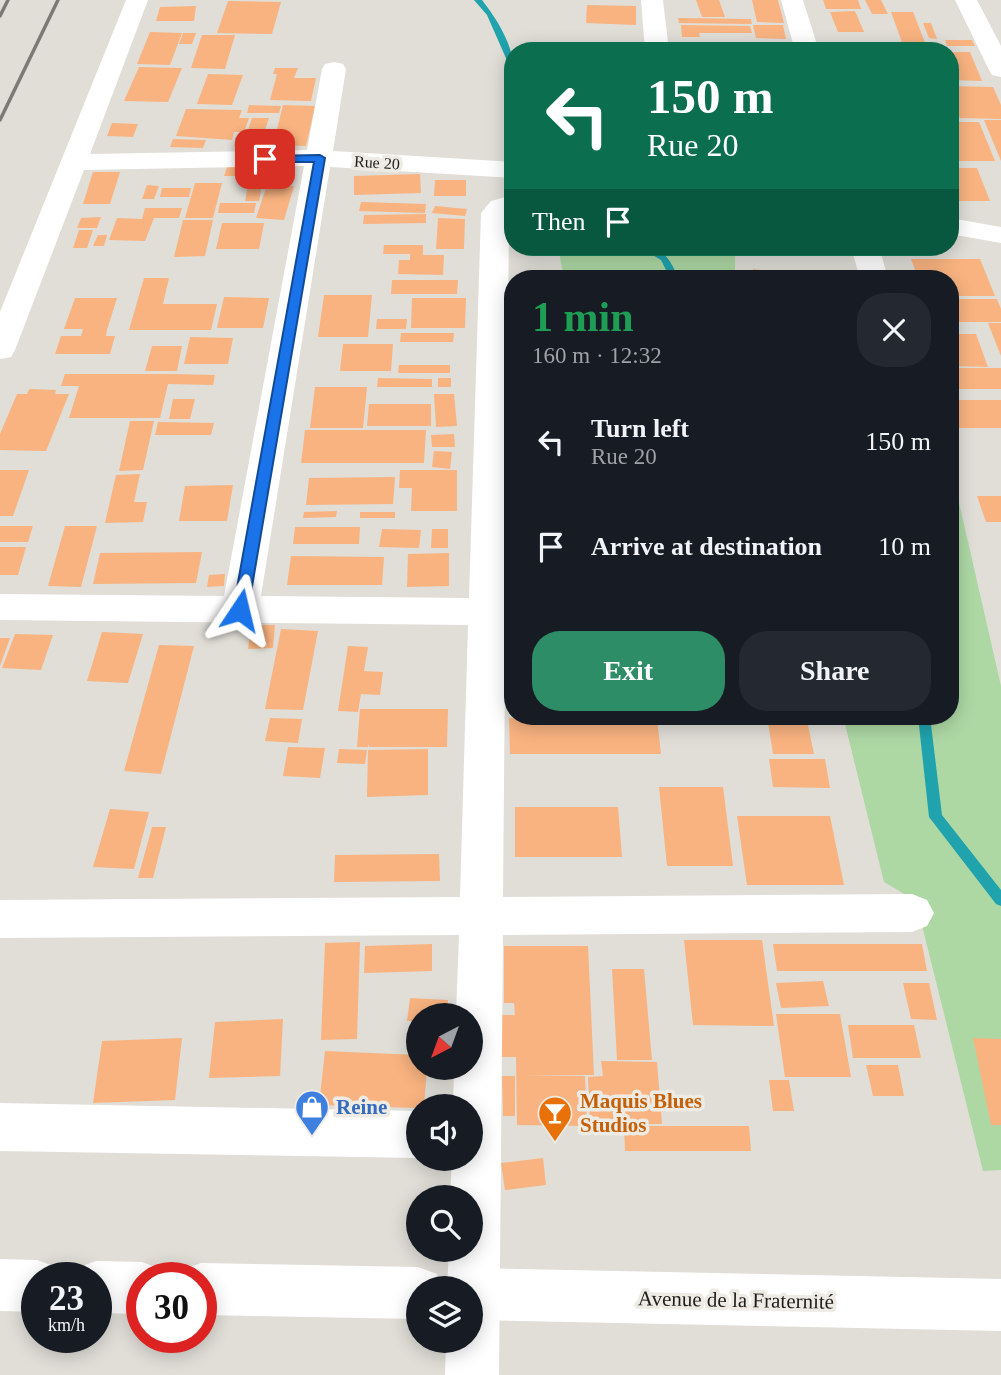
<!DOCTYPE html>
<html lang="en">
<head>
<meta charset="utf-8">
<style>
	body { margin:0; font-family:"Times New Roman",serif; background:#242831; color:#f1f3f6; height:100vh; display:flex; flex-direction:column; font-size:26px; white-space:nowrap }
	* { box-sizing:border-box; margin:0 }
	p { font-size:23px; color:#9ea1a6 }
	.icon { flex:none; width:38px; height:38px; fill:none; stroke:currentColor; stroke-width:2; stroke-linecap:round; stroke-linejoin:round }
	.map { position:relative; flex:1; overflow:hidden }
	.details { position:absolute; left:504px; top:270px; width:455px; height:455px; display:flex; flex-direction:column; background:#171b24; border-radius:28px; box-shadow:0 4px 18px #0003 }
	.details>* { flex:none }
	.top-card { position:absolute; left:504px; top:42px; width:455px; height:214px; border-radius:28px; box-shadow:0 4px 18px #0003; background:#0b6e4f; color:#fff; overflow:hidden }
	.needle { width:46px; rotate:221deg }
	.fabs { position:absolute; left:406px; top:1003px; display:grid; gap:14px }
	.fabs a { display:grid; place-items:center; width:77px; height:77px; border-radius:50%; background:#171b24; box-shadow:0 4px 18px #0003; font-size:35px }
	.speed { position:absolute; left:21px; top:1262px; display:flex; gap:14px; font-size:35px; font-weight:700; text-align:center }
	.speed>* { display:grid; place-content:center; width:91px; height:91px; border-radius:50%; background:#171b24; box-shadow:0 4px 18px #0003; line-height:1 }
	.speed small { font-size:18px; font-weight:400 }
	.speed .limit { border:10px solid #d22; background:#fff; color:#111 }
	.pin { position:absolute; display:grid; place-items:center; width:60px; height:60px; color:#fff; margin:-30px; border-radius:14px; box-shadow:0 4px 10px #0006 }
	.me { position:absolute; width:77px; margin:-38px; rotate:10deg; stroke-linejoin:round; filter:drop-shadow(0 0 5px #0008) }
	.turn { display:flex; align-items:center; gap:24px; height:147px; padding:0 28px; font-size:32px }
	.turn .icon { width:91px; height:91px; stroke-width:2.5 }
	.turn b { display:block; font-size:49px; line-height:60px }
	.then { display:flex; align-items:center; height:66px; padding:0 28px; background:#0003; gap:14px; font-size:26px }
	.round { display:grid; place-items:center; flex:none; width:74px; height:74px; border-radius:28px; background:#242831 }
	.overview { display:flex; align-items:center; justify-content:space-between; height:119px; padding:0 28px }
	h1 { font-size:42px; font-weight:700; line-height:52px; color:#1e9e55 }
	.action { display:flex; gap:14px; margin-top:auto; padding:14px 28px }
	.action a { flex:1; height:80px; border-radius:28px; background:#2d8d67; color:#fff; font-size:28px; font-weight:700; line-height:80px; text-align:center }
	.action a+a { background:#242831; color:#f1f3f6 }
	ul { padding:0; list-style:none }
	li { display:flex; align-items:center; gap:21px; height:105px; padding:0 28px }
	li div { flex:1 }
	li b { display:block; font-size:26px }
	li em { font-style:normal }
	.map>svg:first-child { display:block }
</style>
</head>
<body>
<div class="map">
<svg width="1001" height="1375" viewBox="0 0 1001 1375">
	<rect width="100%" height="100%" fill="#e0ded7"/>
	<path fill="#add8a4" d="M558,247H735V278H564Z
		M950,463L1001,686V1170L983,1171L916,901L884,882L843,716H950Z"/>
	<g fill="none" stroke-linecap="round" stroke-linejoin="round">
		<path fill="#20a3ad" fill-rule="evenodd" d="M474,0H482C496,18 513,44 513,67L509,65L487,15Z
			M639,247C663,247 670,258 678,278H670L661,260Z
			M918,716H930L942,815L1001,890V906L996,904L929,817Z"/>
	</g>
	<path fill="#f9b380" d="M696,0H719L725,17H702Z
		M752,0H778L784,23L757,22Z
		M823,0H858L861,9H826Z
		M865,0H881L888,14H872Z
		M228,1L281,2L272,34L217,33Z
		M587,5L636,6V25L586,23Z
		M196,6L194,21H156L160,7Z
		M855,11L864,32H838L830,12Z
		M891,12H913L926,45H903Z
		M678,18L751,19L752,24L679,23Z
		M923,23H931L937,39L929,38Z
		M681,25L750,26L752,33H699L700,37H682Z
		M753,25H783L786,39L756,38Z
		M150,32L182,33L170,65L137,64Z
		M183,33H196L192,44H179Z
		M202,35H235L225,69L191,68Z
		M945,40H972L975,46H947Z
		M833,46H880L881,51H834Z
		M950,52H970L982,81L950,80Z
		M139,67L182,68L168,102L124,101Z
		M275,68H298L294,78H316L311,101L270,100L277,74H273Z
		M208,74L243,75L232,105L197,104Z
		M950,86L993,87L1001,105V119L960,118L950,95Z
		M249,105L281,106L279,113H247Z
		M283,105L315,106L306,146L273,145Z
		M186,109L242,110L239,118H249L244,132H234L232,140L176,136Z
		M252,118H269L262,139L269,140L267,147L234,146L236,138L245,139Z
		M984,120H1001V161Z
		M950,122H979L995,161H950Z
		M112,123L138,124L133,137L107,136Z
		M173,139L206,140L203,148L170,147Z
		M227,167H246L244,176H224Z
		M950,168H977L990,201H950Z
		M93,172H120L110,204H83Z
		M420,174L421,193L354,195V176Z
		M250,175H264L259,201H245Z
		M435,180H466V196H434Z
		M195,183H222L213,218H185Z
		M147,185L159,186L154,199H142Z
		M267,185L294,186L284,220L256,218Z
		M162,188H191L189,197H160Z
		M361,202L426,204L425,213L359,211Z
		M220,203H256L254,213H218Z
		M435,206L467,209L465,216L432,213Z
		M145,208H182L179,218H154L145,241L109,240L117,218L142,219Z
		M426,214V223L363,224L364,215Z
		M101,217L97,228H77L81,218Z
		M438,218L465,219L464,249H436Z
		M183,220H213L205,256L174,257Z
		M222,223H264L259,249H216Z
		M79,230H93L87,248H73Z
		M98,235H107L104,246H93Z
		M384,245H423V255H444L443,275L398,274L399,260H410V254H383Z
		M753,247H797V256L753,252Z
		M809,247H844V256L808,252Z
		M911,259H980L995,296H950V278H918Z
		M753,269L800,274V278H752Z
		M144,278H169L163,304H217L211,330H129Z
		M392,280H458L457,294H391Z
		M324,295H372L368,337H318Z
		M224,297L269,298L263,328H217Z
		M75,298H117L107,330L106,336H115L110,354H55L61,336H81L83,329H64Z
		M412,298H466L465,328H411Z
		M950,299H997L1001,309V322H950Z
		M377,319H407L406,329H376Z
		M988,323H1001V356Z
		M401,333H454L453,342H400Z
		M950,334H976L988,367L950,366Z
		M190,337L233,338L228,364H184Z
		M343,344H393L391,371H340Z
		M152,346H182L177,371H145Z
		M399,365H450V373H398Z
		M950,368H1001V389H952Z
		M65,374H171L215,375L213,385L168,384L160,418H69L79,386H61Z
		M378,378L432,379V387H377Z
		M438,378H451V387H438Z
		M315,387H367L363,428H310Z
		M29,389L56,390L55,394H69L46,451L0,450V434L17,394H27Z
		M434,394H454L457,426L436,427Z
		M173,399H195L190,419H169Z
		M950,400H1001V428H952Z
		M369,404H431V426H367Z
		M130,421H154L143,470L119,471Z
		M158,422L214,423L211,435H155Z
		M305,430H426L424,463H301Z
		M454,434L455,447H432L431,435Z
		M434,451L452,452L450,469L432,467Z
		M0,470H29L13,516H0Z
		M400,470H457V511H411L412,488H399Z
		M140,474L134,502H147L143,522L105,523L116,475Z
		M395,477L393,504L306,505L309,478Z
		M233,485L227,521H179L185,486Z
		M977,496H1001V522H986Z
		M337,511L336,517L303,518L304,512Z
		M360,512H395V518H360Z
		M0,526H33L28,542H0Z
		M65,526H97L81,587L48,586Z
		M295,527H360L359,544H293Z
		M382,529L421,530L419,548L379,547Z
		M432,529H448V548H431Z
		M0,547H26L18,575H0Z
		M202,552L196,583L93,584L100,553Z
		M449,553V586L407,587L408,554Z
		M291,556L384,557L382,585H287Z
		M225,574L224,586L207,587L209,575Z
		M251,625H275L273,648L248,649Z
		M281,629L318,631L303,710L265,709Z
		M102,632L143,634L128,683L87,681Z
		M15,634L53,635L41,670L2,668Z
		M0,638H10L0,666Z
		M159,645L194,646L161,774L124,771Z
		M348,646L368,647L364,671L383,672L380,695L361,694L358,712L338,711Z
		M360,709H448L447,747H369V743L368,747H357Z
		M767,716H806L814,754H773Z
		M270,718L302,719L298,743L265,741Z
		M509,718H657L661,754H510Z
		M288,747L325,748L320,778L283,776Z
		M339,749L367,750L365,764L337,763Z
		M428,749V795L367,797L368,750Z
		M769,759H825L830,788L773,787Z
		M659,787H723L733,866H667Z
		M515,807H618L622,857H515Z
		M110,809L149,812L134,869L93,867Z
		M737,816H830L844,885H747Z
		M152,827H166L153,878H138Z
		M439,854L440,881L334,882L335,855Z
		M684,940H762L774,1026L693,1025Z
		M360,942L357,1039L321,1040L325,943Z
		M432,944V971L364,973L365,946Z
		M773,944H922L927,971H777Z
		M504,946H588L594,1075H522L585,1076L587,1126L517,1125L516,1057H500V1015H515L514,1003H504Z
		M612,969H644L652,1060H617Z
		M823,981L829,1006L781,1008L776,983Z
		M903,983H929L937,1020L911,1019Z
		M410,998L448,1000L447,1015H418V1021H407Z
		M776,1014H840L851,1077H785Z
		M283,1019L280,1076L209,1078L215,1022Z
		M848,1025H914L921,1058H853Z
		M182,1038L175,1100L93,1103L102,1041Z
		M973,1038L1001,1039V1125H991Z
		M325,1051L418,1055V1068H427L424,1106H418V1108L319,1105Z
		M601,1061L657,1062L662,1124H590L588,1077L603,1076Z
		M866,1065H898L904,1096H873Z
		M502,1076H515V1116H503Z
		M769,1080H789L794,1111H773Z
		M624,1126H749L751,1151H625Z
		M543,1158L546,1185L505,1190L501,1163Z"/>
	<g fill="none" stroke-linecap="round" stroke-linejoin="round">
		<path fill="#fff" fill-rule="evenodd" d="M126,0H148L90,154L307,150L322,69L325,64L334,62L343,64L346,69L333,151L513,162V178L330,167L261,596L469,598L481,213L491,201L513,195V212L509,215L503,897L912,894L927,900L934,913L927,926L912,932L503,935L499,1375H445L446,1340H471V1288H447L449,1250H471V1197H450L452,1158H471V1106H453L454,1068H471V1015H456L459,935L0,938V900L460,897L468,625L0,620V594L224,596L304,166L84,170L15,350L11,357L0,359V312Z
			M641,0H663L669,51H645Z
			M781,0H803L819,51H795Z
			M955,0H977L1001,46V77L992,75L989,70Z
			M950,218L1001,227V243L950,234Z
			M851,247H879L888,278H860Z
			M0,1103L418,1111L419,1158L0,1151Z"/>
		<path fill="#fff" fill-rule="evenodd" d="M0,1259L37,1260L56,1267L60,1278H37V1312L0,1311Z
			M96,1261L142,1262L161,1269L164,1278H142V1314L96,1313V1278H74L77,1268Z
			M201,1263L418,1267L437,1274L442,1288H418V1319L201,1315V1278H179L182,1270Z
			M471,1268L1001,1279V1331L471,1320V1288H447L452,1275Z"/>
		<path stroke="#7c7a76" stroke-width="3.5" d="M0,16L8,0
			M0,120L58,0"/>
	</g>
	<path fill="#1a73e8" stroke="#114b97" stroke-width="2" d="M320,155L325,158L248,610L240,615L233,610L314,162H265L260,159L265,156Z"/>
	<defs>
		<g id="shop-pin" transform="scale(1.75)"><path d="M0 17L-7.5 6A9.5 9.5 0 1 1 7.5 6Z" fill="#3f7fe0" stroke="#edebe4"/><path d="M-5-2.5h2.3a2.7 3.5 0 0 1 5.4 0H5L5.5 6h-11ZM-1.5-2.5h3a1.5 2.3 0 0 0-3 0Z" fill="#fff"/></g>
		<g id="bar-pin" transform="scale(1.75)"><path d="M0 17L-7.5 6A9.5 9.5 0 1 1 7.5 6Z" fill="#e8710a" stroke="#edebe4"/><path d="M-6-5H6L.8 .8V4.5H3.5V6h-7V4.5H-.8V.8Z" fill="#fff"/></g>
	</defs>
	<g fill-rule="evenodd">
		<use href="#shop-pin" x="312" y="1107"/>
		<use href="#bar-pin" x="555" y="1113"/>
	</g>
	<g text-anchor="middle" stroke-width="7" stroke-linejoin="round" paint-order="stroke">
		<g font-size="16" fill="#1e1d1b" stroke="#edebe4">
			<text transform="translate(377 162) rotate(4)" y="6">Rue 20</text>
		</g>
		<g font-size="21" font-weight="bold" fill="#c56008" stroke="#edebe4" text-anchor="start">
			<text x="580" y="1108">Maquis Blues<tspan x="580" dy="24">Studios</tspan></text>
		</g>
		<g font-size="21" font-weight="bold" fill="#366cbe" stroke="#edebe4" text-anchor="start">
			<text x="336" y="1114">Reine</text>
		</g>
		<g font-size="21" fill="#1e1d1b" stroke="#edebe4">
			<text transform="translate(736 1300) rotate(1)" y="7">Avenue de la Fraternité</text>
		</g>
	</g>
</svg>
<div class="fabs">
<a><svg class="needle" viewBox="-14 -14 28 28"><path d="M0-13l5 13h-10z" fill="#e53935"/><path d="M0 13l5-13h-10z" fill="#9ea1a6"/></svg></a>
<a><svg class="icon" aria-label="sound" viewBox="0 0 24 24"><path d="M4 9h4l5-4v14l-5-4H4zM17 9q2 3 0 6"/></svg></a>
<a><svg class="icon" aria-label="search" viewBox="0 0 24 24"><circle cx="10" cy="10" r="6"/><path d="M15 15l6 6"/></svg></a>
<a><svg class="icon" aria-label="layers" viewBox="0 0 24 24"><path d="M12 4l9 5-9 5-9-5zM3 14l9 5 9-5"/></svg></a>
</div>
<div class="speed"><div>23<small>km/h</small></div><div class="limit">30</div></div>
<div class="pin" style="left:265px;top:159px;background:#d93025"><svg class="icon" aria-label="arrive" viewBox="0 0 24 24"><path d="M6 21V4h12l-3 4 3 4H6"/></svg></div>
<svg class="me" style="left:240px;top:610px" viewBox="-20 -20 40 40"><path d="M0-17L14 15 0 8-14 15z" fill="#1a73e8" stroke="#fff" stroke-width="4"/></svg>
<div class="top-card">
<div class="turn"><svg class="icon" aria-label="left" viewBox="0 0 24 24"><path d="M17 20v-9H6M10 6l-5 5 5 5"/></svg><div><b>150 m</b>Rue 20</div></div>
<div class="then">Then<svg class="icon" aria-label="arrive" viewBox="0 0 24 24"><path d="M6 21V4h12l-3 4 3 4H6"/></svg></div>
</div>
<section class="details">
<div class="overview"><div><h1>1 min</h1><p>160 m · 12:32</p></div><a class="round"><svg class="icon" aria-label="close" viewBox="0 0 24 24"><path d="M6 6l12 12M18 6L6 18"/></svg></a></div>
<ul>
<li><svg class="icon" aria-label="left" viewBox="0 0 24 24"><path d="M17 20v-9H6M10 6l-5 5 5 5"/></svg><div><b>Turn left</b><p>Rue 20</p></div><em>150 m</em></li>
<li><svg class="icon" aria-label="arrive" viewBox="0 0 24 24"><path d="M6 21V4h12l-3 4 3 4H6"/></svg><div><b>Arrive at destination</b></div><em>10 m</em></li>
</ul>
<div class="action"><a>Exit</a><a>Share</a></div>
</section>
</div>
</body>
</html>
